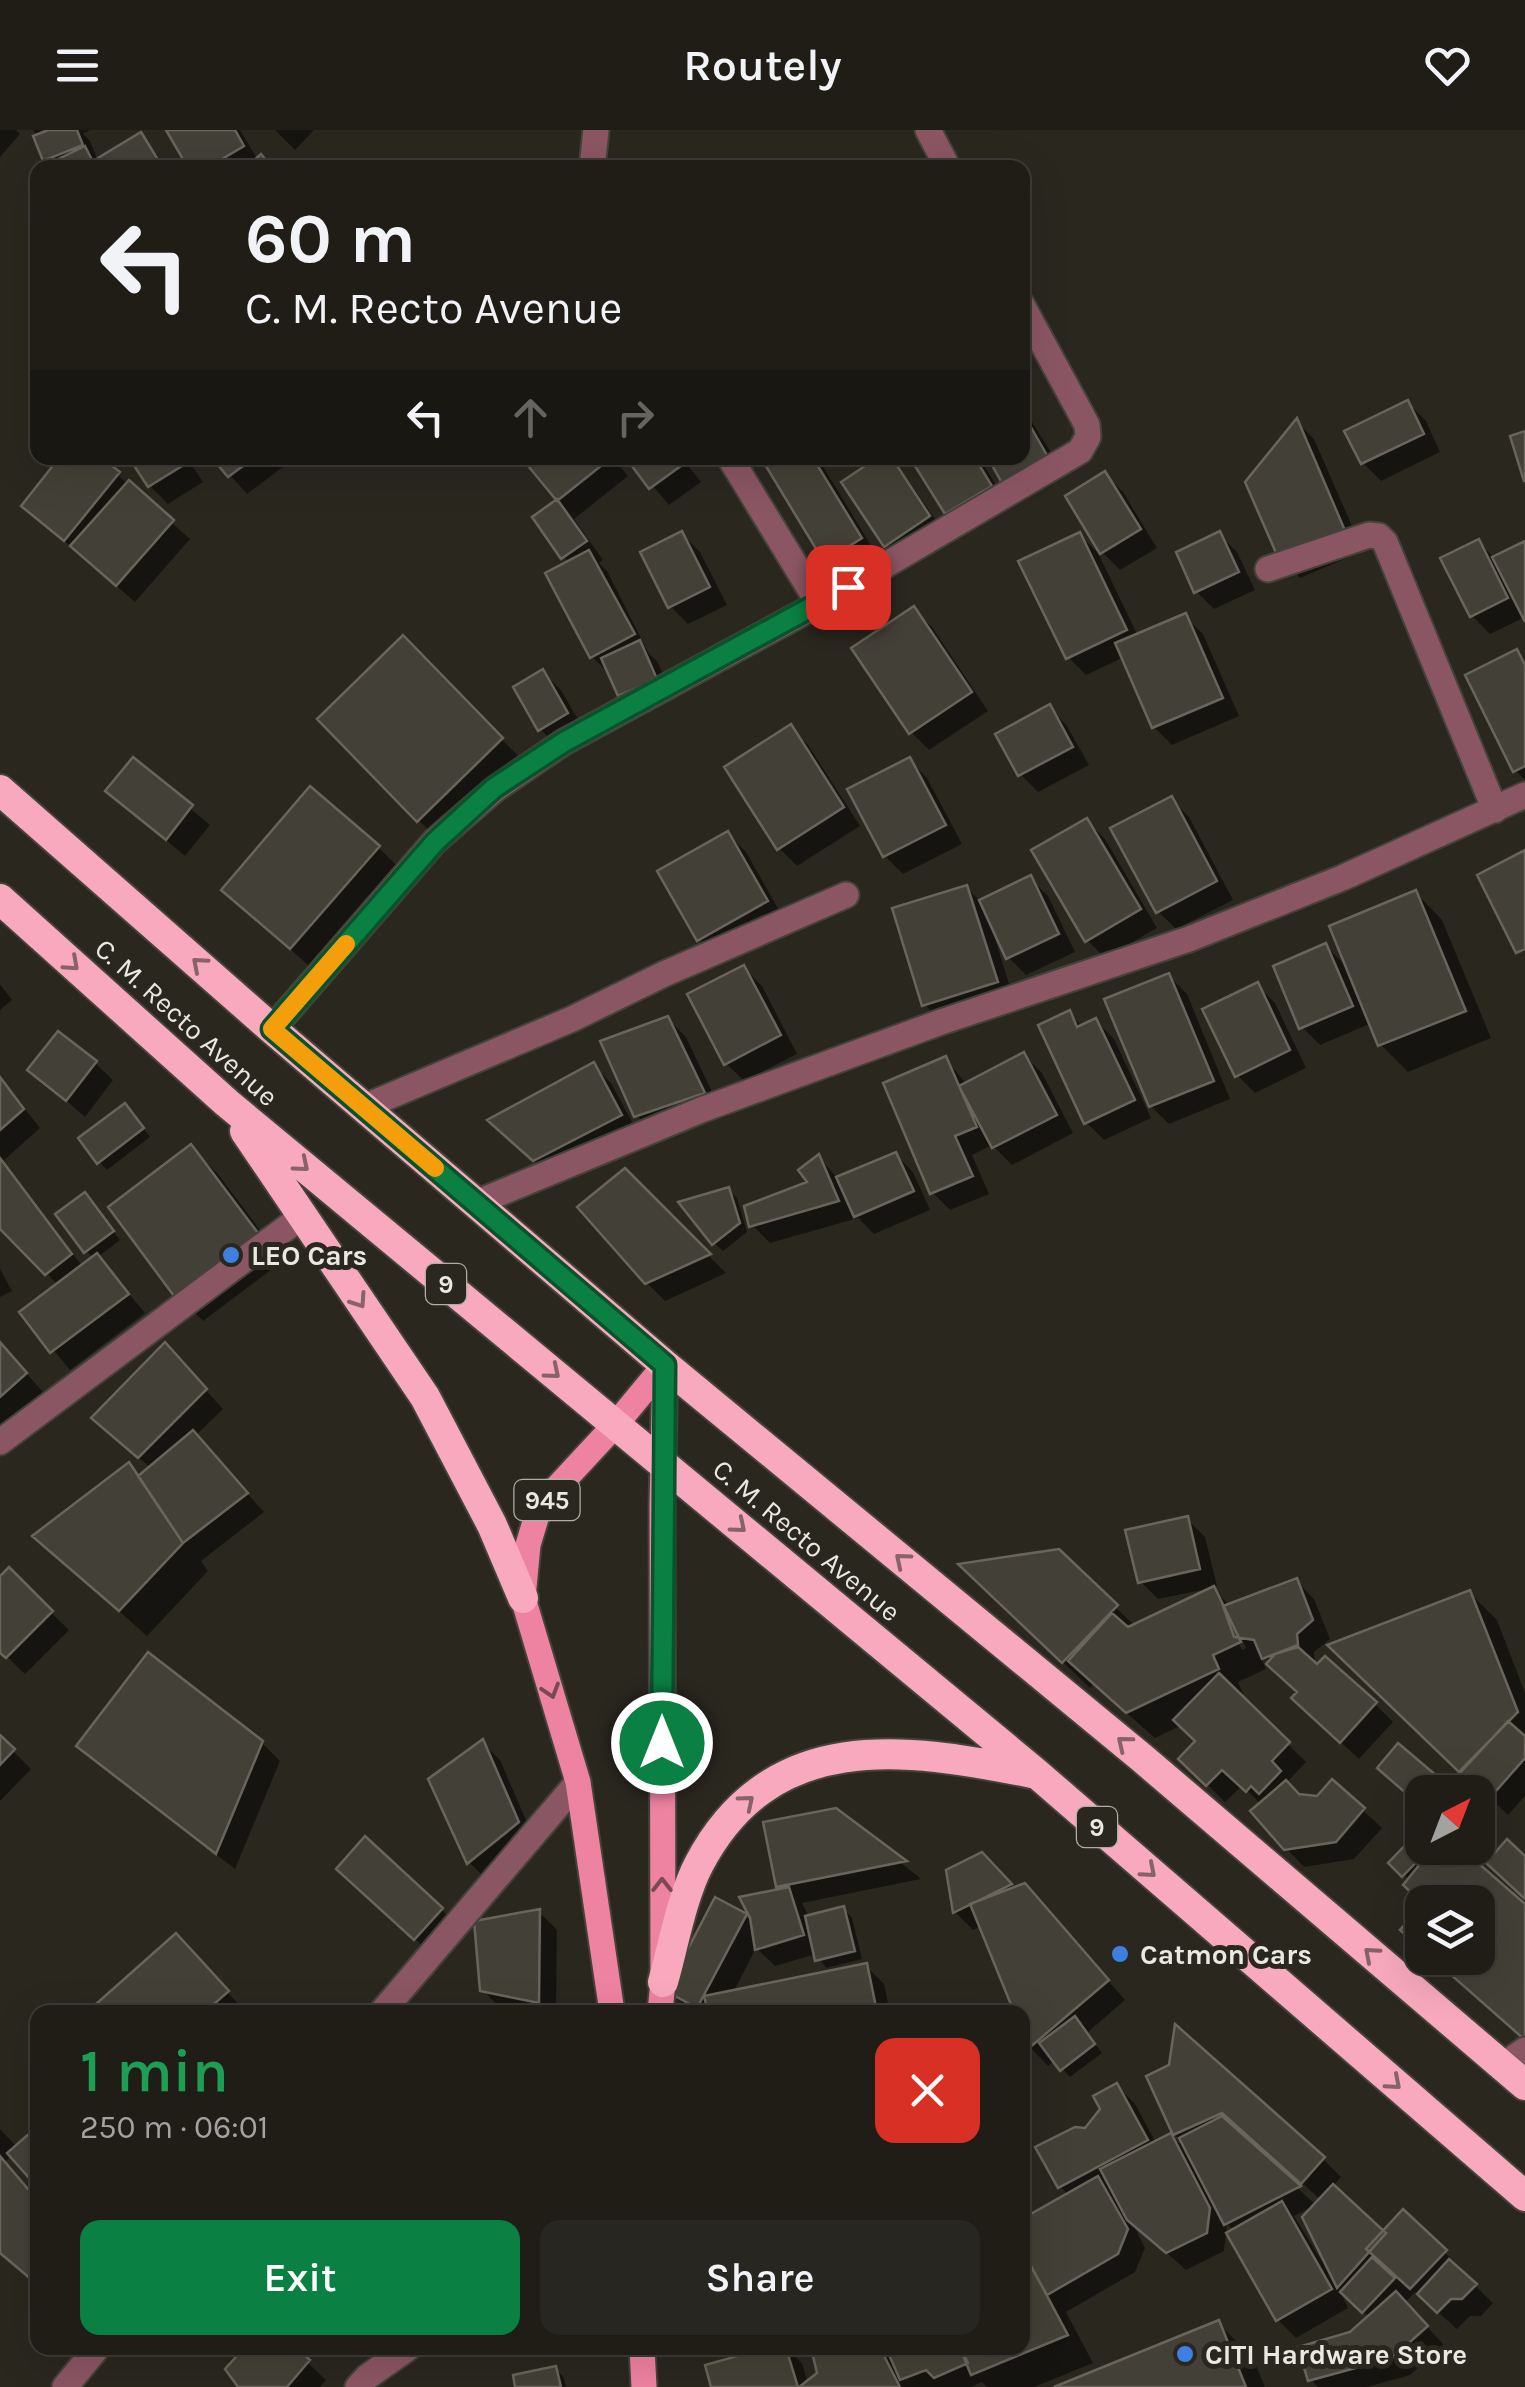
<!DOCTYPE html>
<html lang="en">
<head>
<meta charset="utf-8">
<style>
	body { margin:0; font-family:Karla,sans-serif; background:#282620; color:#f1f3f6; height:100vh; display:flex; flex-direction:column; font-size:38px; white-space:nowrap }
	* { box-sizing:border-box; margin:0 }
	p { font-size:32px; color:#a2a2a1 }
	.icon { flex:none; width:55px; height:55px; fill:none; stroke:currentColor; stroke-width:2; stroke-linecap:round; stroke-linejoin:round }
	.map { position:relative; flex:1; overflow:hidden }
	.sheet { position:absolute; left:30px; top:1875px; width:1000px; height:350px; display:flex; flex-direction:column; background:#201d17; border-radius:20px; box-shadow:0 10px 40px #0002,0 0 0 2px #3d3b36 }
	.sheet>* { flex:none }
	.top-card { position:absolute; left:30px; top:30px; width:1000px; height:305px; border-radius:20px; box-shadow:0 10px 40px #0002,0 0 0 2px #3d3b36; background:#201d17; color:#f1f3f6; overflow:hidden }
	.needle { width:65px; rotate:42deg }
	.controls { position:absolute; left:1405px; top:1645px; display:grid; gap:20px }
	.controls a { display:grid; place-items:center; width:90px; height:90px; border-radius:20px; background:#201d17; box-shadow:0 10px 40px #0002,0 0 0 2px #3d3b36; font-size:50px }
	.pin { position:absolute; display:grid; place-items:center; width:85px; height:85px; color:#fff; margin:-42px; border-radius:20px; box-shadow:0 5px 15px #0006 }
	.me { position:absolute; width:110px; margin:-55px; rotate:0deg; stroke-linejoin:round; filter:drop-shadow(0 0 8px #0008) }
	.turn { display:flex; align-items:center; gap:35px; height:210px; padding:0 50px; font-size:45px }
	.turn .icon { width:130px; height:130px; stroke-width:2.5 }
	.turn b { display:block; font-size:70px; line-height:85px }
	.lanes { display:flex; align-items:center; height:95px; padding:0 50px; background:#0003; justify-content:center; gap:50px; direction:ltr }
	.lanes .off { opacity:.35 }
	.round { display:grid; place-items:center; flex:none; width:105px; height:105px; border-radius:20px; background:#282620 }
	.overview { display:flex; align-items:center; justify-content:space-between; height:170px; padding:0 50px }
	h1 { font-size:60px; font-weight:600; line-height:75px; color:#1e9e55 }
	.action { display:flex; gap:20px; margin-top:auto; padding:20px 50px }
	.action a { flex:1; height:115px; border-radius:20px; background:#0b8043; color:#fff; font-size:40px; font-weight:600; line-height:115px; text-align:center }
	.action a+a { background:#282620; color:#f1f3f6 }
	header { display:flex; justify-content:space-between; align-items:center; height:130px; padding:0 50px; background:#201d17; font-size:45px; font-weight:600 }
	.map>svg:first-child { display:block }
</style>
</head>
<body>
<header><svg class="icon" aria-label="menu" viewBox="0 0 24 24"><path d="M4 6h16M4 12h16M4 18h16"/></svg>Routely<svg class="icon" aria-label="heart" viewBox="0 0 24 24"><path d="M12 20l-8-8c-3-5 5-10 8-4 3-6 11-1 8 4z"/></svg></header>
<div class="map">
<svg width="1525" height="2257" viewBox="0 0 1525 2257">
	<rect width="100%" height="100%" fill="#2a271f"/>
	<path fill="#0007" fill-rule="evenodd" d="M0,0H16L20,4L0,27Z
		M33,0H90L83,4L90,11L98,31L141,6L167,38H48L51,35L45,30L38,7Z
		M169,0H240L258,30L270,38H191Z
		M275,0H314L295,20Z
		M1408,273L1426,291L1440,322L1381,351L1363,333L1348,302Z
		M1022,276L1065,345L1022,370L984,328H1022Z
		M1297,292L1314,309L1363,421L1300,448L1282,430Z
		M62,328H98L190,409L135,472L24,376Z
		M132,328H187L203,352L168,374L150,356Z
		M215,328H295L247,364Z
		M529,328H613L628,346L574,389L603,430L599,433L607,441L649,524L657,531L673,567L638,582L620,564L612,546L592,527L569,433L535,387L559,370L528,331Z
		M629,328H682L701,352L669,375Z
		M764,328H818L878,427L843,448L826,430Z
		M858,328H899L901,332L897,334L946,405L904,433L886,415L867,337Z
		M913,328H979L1008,374L965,401L947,383Z
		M1105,344L1123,362L1157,418L1120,440L1102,422Z
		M682,404L700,422L727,475L688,494L670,476Z
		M1219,404L1237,422L1255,460L1214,479L1196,461Z
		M1080,405L1098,423L1138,506L1185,486L1203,504L1239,586L1172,615L1154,597L1124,527L1086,545L1068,527Z
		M1479,412L1495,429L1525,414V487L1490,504L1472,486Z
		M914,479L932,497L988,581L929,620L911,602Z
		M403,509L528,636L445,717L320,589Z
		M1516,522L1525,531V650L1515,640Z
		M543,542L561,560L585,602L558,617L540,599Z
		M1050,578L1067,596L1089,635L1038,662L1020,644Z
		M790,597L808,615L860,696L797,736L779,718Z
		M909,630L927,648L962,714L903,744L885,726Z
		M133,631L210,695L185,726L108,661Z
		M1171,669L1189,687L1233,770L1176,799L1158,781Z
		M1087,691L1105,709L1157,798L1105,828L1087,810Z
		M728,704L746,722L784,789L717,827L699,809Z
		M378,717L405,744L318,844L224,760Z
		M1030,748L1048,766L1075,822L1026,845L1008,827L996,801L993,802L1014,870L943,893L925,875L967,758L981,772Z
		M1416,763L1442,790L1491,908L1408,942L1381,915L1372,893L1320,915L1302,897L1326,816L1351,841Z
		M744,838L762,856L797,924L744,951L726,933Z
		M1169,846L1187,864L1230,969L1169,994L1151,976Z
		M0,854L12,870L0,880Z
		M1257,855L1275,873L1306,938L1255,963L1237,945Z
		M1069,883L1083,897L1096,891L1114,909L1151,988L1104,1010L1086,992Z
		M668,889L686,907L721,981L654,1003L636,985Z
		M1024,925L1042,943L1073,1003L1012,1035L992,1015L972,1025L989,1064L950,1080L932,1062L946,929L967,955Z
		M95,933L113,950L85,987L31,940Z
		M593,935L611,953L638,1003L553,1048L508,1007Z
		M0,947L40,998L2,1032L83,1137L93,1129L59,1085L93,1074L120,1110L98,1127L145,1183L70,1240L22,1182L58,1155L0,1096Z
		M133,984L150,1007L107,1040L99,1032Z
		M191,1017L218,1044L283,1131L203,1191L176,1164Z
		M895,1024L913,1042L930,1080L874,1104L858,1088L770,1113L752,1095L811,1053L819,1027L838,1049Z
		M625,1042L726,1143L665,1171L646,1152Z
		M728,1060L737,1068L747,1102L723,1121L714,1113Z
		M0,1139L12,1161L0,1167Z
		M0,1214L43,1262L0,1301Z
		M182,1234L223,1279L195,1306L264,1382L201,1431L208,1441L147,1506L35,1406L128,1335L140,1347L151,1338L112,1306Z
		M1187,1389L1205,1407L1217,1456L1212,1458L1230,1476L1296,1451L1314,1469L1330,1509L1314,1522L1315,1535L1375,1574L1393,1592L1359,1629L1312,1586L1299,1563L1259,1522L1266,1539L1238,1552L1244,1566L1241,1568L1306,1632L1288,1651L1297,1660L1295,1663L1299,1667L1318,1669L1332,1652L1382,1698L1354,1729L1304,1737L1286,1718L1261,1674L1242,1656L1225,1672L1181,1629L1198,1611L1182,1595L1155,1608L1094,1554L1090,1558L988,1461L1058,1422L1135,1496L1212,1458L1158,1469L1140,1451ZM1227,1488H1232L1246,1518L1242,1520Z
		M9,1441L69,1500L25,1544L0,1520V1450Z
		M1470,1463L1497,1490L1525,1563V1666L1508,1685L1357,1542Z
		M0,1608L31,1639L0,1671Z
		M261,1612L280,1631L235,1739L97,1633L80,1615Z
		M483,1613L500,1630L535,1711L487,1750L469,1732L431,1649Z
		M1389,1646L1436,1649L1444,1657L1439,1662H1422V1675Z
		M836,1680L921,1749L802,1773L809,1787L844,1779L852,1788L862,1829L826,1838L816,1824L775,1836L756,1818L733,1863L866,1836L884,1854L890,1882H695L687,1878L669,1860L746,1786L756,1797L783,1761L779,1756Z
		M1417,1706L1422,1712V1718L1433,1722L1437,1718H1457L1525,1777V1910L1431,1828H1478V1772H1424L1410,1751L1392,1733Z
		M982,1725L1015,1759L1042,1774L1125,1870L1087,1903L1102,1923L1070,1947L1055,1930L1048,1936L1031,1918L1022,1898V1882H1016L981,1796L973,1800L955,1782L948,1742Z
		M357,1757L441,1779L459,1797L434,1826Z
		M539,1782L557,1800L556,1882L501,1879L483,1860Z
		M176,1807L245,1881L90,1882Z
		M1149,1947L1323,2029L1341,2047L1332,2057L1383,2103L1403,2083L1463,2140L1461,2142L1493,2173L1481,2186H1470L1457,2199L1415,2162L1405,2173L1444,2215L1410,2245L1367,2257H1318L1310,2249L1370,2188L1339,2158L1348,2178L1296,2208L1278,2190L1229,2104L1234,2101L1227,2094L1224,2121L1186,2140L1132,2092L1145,2118L1135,2142L1066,2182L1093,2233L1034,2257H987L982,2252L971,2257H714L708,2237L775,2218H786L802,2233L808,2254L820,2244L814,2218H1022V2092L1069,2066L1060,2056L1086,2000L1117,1956L1135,1974L1156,2013L1171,2006L1180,2014ZM1242,1999L1321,2070L1316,2075L1236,2002ZM1316,2075L1326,2129L1322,2131L1294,2086Z
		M0,1999L17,2017L5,2033L38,2069V2156L0,2124Z
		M1218,2193L1253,2228L1265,2257H1061Z
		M247,2218H292L326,2250L320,2257H241L228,2239Z
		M555,2239L564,2247L566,2257H518Z"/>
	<path fill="#434037" stroke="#69655c" stroke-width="2.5" d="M48,0H77L83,15L43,31L33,6Z
		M166,0H235L244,16L207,38H188Z
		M141,2L163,38H103L98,28Z
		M85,16L96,38H45L44,36Z
		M261,24L272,38H245Z
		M1408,270L1424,304L1361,334L1344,301Z
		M1297,288L1346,403L1280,432L1245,352Z
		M1032,299L1048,327L1002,353L988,328H1022V304Z
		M1525,301V351H1524L1510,306Z
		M59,328H102L120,342L64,411L21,376Z
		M129,328H183L187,333L148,357Z
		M212,328H254L228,347Z
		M528,328H611L557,371L524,331Z
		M626,328H680L685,333L649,359Z
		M761,328H813L862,408L824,432Z
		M877,328H892L930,386L884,417L841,352Z
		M910,328H975L992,356L945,384Z
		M1105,341L1141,399L1100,424L1065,366Z
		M129,350L174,390L116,456L70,416Z
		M557,369L587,411L561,429L532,387Z
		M682,401L710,457L668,478L640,422Z
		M1220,401L1239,442L1194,463L1176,422Z
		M1080,402L1127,500L1066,529L1018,431Z
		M1479,409L1508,468L1470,487L1440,428Z
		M1525,411V492L1492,427Z
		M589,420L635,504L590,528L545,443Z
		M914,476L972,562L909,604L851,518Z
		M1186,483L1223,568L1152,598L1115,513Z
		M403,505L503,608L417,692L317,589Z
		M640,510L657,549L618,566L601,528Z
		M1517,519L1525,535V636L1513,642L1465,545Z
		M543,539L568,583L538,601L513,557Z
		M1050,574L1073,617L1018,646L995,604Z
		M791,594L844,677L777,720L724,637Z
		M133,627L193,675L166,710L105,661Z
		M910,627L946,695L883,727L847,659Z
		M310,656L380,716L290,819L221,760Z
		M1172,666L1217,751L1156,783L1110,698Z
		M1087,688L1141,779L1085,812L1031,720Z
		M728,701L768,771L697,811L657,741Z
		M1525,720V819L1516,823L1477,745Z
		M1031,745L1059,804L1006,829L979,770Z
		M967,755L998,852L922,876L892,778Z
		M1416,760L1466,881L1378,916L1329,796Z
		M1326,813L1353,876L1299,899L1273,836Z
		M744,835L781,905L724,935L687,864Z
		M1169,843L1214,951L1149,977L1104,869Z
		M1258,852L1290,920L1235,947L1202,879Z
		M1070,880L1077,897L1096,888L1135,970L1084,994L1038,895Z
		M668,886L705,963L634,987L600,911Z
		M58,901L97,931L66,971L27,940Z
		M1024,922L1057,985L992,1018L959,956Z
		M946,926L977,997L955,1006L973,1046L930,1064L883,953Z
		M594,932L622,985L533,1031L487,990Z
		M0,947L24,979L0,1000Z
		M125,973L144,998L97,1034L78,1008Z
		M191,1014L258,1103L174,1166L108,1077Z
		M896,1022L914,1061L854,1087L836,1047Z
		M819,1024L839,1071L749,1097L744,1076L807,1052L798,1040Z
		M0,1028L72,1124L45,1145L0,1099Z
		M625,1038L711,1124L645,1154L577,1077Z
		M729,1057L740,1093L712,1115L678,1072Z
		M85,1062L114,1101L84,1123L55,1084Z
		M97,1123L129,1164L50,1223L19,1182Z
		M0,1212L27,1243L0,1267Z
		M165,1212L207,1259L138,1328L91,1288Z
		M193,1300L248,1363L183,1413L138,1346Z
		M129,1332L183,1413L119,1481L32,1406Z
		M1188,1386L1200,1439L1138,1453L1125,1400Z
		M1059,1419L1118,1475L1062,1533L958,1434Z
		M9,1437L53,1481L6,1528L0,1523V1446Z
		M1297,1448L1313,1490L1297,1504L1298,1515L1262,1529L1254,1510L1234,1507L1223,1476Z
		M1214,1456L1241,1512L1213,1525L1219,1539L1126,1583L1068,1531L1112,1483L1128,1497Z
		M1470,1460L1518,1582L1459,1642L1327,1515Z
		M1298,1517L1317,1534L1325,1526L1377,1572L1340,1613L1291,1568L1297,1562L1266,1534L1275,1524Z
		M148,1522L263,1611L216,1724L76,1616Z
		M1219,1543L1290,1612L1272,1631L1281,1641L1259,1664L1251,1656L1246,1662L1222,1640L1206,1656L1178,1629L1195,1611L1173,1590Z
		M1508,1591L1525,1606V1628L1489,1669L1460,1643Z
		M0,1605L15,1619L0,1635Z
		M483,1609L519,1692L467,1734L428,1649Z
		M1398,1613L1438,1647L1416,1672L1377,1638Z
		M1332,1649L1365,1678L1336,1712L1284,1720L1250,1681L1286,1650L1299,1664L1317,1666Z
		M836,1678L907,1731L776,1757L763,1692Z
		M1417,1703L1422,1708V1718H1430L1402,1747L1388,1733Z
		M365,1706L443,1778L414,1810L336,1739Z
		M1507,1709L1525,1726V1769L1486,1733Z
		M1433,1718H1461L1525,1774V1910L1432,1828H1478V1772L1422,1773L1403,1755Z
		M982,1722L1012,1754L953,1783L946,1740Z
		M1025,1753L1109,1850L1028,1919L1022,1905V1882H1014L970,1774Z
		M789,1757L804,1805L755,1820L750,1788L739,1767Z
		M715,1767L747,1784L697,1878L666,1861Z
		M1422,1775V1820L1400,1800Z
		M844,1776L855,1821L815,1831L805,1786Z
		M540,1779L539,1873L480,1861L474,1791Z
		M176,1803L229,1861L205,1882H87Z
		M867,1833L877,1882H708L704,1866Z
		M1075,1886L1095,1914L1060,1941L1039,1913Z
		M1175,1894L1325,2027L1301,2054L1222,1983L1173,2005L1146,1946L1169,1935Z
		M1117,1953L1148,2010L1058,2058L1035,2017L1075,1997L1085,1998L1100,1979L1093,1966Z
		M1222,1986L1301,2056L1224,2095L1179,2008Z
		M38,1996V2058L7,2023Z
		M1171,2003L1210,2078L1207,2103L1166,2123L1127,2090L1100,2039Z
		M0,2026L38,2071V2155L0,2123Z
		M1098,2046L1128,2099L1118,2124L1047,2165L1022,2121V2089Z
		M1333,2054L1386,2103L1337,2158L1302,2087Z
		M1282,2071L1332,2159L1276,2191L1226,2103Z
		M1403,2079L1447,2120L1410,2159L1366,2119Z
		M1022,2119L1068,2205L971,2245L960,2218H1022Z
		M1372,2127L1395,2148L1362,2183L1340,2162Z
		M1449,2129L1477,2154L1462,2169H1451L1437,2183L1417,2164Z
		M1396,2161L1428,2196L1392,2228L1308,2251L1298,2217L1350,2202Z
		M1219,2190L1246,2257H1054Z
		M244,2218H296L310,2230L287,2257H238L225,2239Z
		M766,2218H786L798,2257H711L705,2235Z
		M811,2218H880L900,2257H799L817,2243Z
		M886,2218H961L968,2233L934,2248L926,2240L900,2250Z
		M556,2236L561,2257H515L513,2245Z"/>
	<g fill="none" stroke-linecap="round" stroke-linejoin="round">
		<g stroke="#45423a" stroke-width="29">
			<path id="minor" d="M928,0L948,38
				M592,38L596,0
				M730,328L819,474
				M1268,439L1369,405L1379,406L1385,412L1495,680
				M272,899L435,711L495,659L564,612L819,474L1080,321L1088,307L1087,295L1022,175
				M364,977L572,889L664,844L846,765
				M476,1073L701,980L941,892L1189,809L1342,748L1525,665
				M0,1312L301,1087
				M382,1882L578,1652
				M1502,1936L1525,1920
				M65,2257L97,2218
				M358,2257L367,2247L408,2218"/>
		</g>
		<g stroke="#45423a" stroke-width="29">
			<path id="major" d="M612,1882L578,1652L523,1468L528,1415L537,1385L552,1363L616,1294L665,1235
				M660,1882L663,1852L662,1375L665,1235
				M642,2218L644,2257"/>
		</g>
		<g stroke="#45423a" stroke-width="34">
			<path id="highway" d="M0,660L272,899L665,1235L1142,1628L1525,1955
				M0,769L227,973L1036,1643L1525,2066
				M245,1001L425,1267L492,1395L523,1468
				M663,1852C673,1817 682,1766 699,1734C771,1597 904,1617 1032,1643"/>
		</g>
		<use href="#minor" stroke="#8b5664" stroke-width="25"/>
		<use href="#major" stroke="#ee82a1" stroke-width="25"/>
		<use href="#highway" stroke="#f8a9bd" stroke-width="30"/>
	</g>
	<defs><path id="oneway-chevron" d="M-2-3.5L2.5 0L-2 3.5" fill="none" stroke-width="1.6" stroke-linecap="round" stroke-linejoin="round" transform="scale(2.5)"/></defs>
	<g stroke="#876266">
		<use href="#oneway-chevron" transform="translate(72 834) rotate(42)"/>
		<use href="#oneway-chevron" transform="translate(199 834) rotate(-139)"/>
		<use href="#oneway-chevron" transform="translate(302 1035) rotate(40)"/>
		<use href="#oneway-chevron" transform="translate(359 1171) rotate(56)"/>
		<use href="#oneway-chevron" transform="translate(553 1242) rotate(40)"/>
		<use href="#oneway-chevron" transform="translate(739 1396) rotate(40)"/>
		<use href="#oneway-chevron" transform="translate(902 1430) rotate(-140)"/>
		<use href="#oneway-chevron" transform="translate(1124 1613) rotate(-141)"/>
		<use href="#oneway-chevron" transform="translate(747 1672) rotate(-40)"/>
		<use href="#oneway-chevron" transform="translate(1149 1741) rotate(41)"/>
		<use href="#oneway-chevron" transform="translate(1371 1824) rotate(-139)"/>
		<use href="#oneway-chevron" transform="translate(1394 1953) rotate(41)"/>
	</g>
	<g stroke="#784b53">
		<use href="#oneway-chevron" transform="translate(551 1561) rotate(73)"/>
		<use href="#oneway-chevron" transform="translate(662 1755) rotate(-90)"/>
	</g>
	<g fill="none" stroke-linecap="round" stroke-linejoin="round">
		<g stroke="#07532c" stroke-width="25">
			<path id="route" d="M662,1613L665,1235L272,899L435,712L494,658L564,612L848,457"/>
		</g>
		<use href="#route" stroke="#0b8043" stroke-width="18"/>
		<path stroke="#f59e0b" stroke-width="18" d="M346,814L272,899L435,1038"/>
	</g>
	<g fill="#3f7fe0" stroke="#2a271f" stroke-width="4">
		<circle cx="231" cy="1125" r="10"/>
		<circle cx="1120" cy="1824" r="10"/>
		<circle cx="1185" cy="2224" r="10"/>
	</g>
	<g text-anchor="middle" stroke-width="10" stroke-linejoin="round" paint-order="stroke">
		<g fill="#2a271f" stroke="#b0aea8" stroke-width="2.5">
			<rect x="426" y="1134" width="40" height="40" rx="8"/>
			<rect x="514.5" y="1350" width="65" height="40" rx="8"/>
			<rect x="1077" y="1677" width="40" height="40" rx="8"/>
		</g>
		<g font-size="25" font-weight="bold" fill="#eae8e3">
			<text x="446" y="1163">9</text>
			<text x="547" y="1379">945</text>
			<text x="1097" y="1706">9</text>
		</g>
		<g font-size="28" fill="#eae8e3" stroke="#2a271f">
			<text transform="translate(187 892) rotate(42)" y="10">C. M. Recto Avenue</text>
			<text transform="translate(807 1410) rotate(40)" y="10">C. M. Recto Avenue</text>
		</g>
		<g font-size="28" font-weight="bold" fill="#eae8e3" stroke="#2a271f" text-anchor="start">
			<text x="251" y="1135">LEO Cars</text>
			<text x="1140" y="1834">Catmon Cars</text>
			<text x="1205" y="2234">CITI Hardware Store</text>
		</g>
	</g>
</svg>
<div class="controls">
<a><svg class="needle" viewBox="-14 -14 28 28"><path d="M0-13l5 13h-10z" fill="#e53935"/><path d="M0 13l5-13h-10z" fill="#a2a2a1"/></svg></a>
<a><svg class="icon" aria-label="layers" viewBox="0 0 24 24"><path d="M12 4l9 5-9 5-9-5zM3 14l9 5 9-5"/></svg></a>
</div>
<div class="pin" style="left:848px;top:457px;background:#d93025"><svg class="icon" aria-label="arrive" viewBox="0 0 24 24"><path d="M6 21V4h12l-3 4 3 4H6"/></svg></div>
<svg class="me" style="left:662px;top:1613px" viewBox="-20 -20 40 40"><circle r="17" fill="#0b8043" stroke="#fff" stroke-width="3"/><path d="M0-11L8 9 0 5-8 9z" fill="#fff"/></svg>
<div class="top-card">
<div class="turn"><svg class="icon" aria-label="left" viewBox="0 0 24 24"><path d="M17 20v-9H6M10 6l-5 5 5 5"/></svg><div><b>60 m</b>C. M. Recto Avenue</div></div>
<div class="lanes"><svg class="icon" aria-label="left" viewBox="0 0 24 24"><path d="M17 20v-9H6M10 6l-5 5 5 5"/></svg><svg class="icon off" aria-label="ahead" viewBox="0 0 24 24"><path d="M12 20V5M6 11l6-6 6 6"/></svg><svg class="icon off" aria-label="right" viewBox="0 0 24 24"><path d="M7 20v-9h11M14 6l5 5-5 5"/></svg></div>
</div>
<section class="sheet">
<div class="overview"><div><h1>1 min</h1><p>250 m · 06:01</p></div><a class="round" style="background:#d93025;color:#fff"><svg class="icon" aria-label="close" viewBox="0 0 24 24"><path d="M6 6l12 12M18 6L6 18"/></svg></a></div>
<div class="action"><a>Exit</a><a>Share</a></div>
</section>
</div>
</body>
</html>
